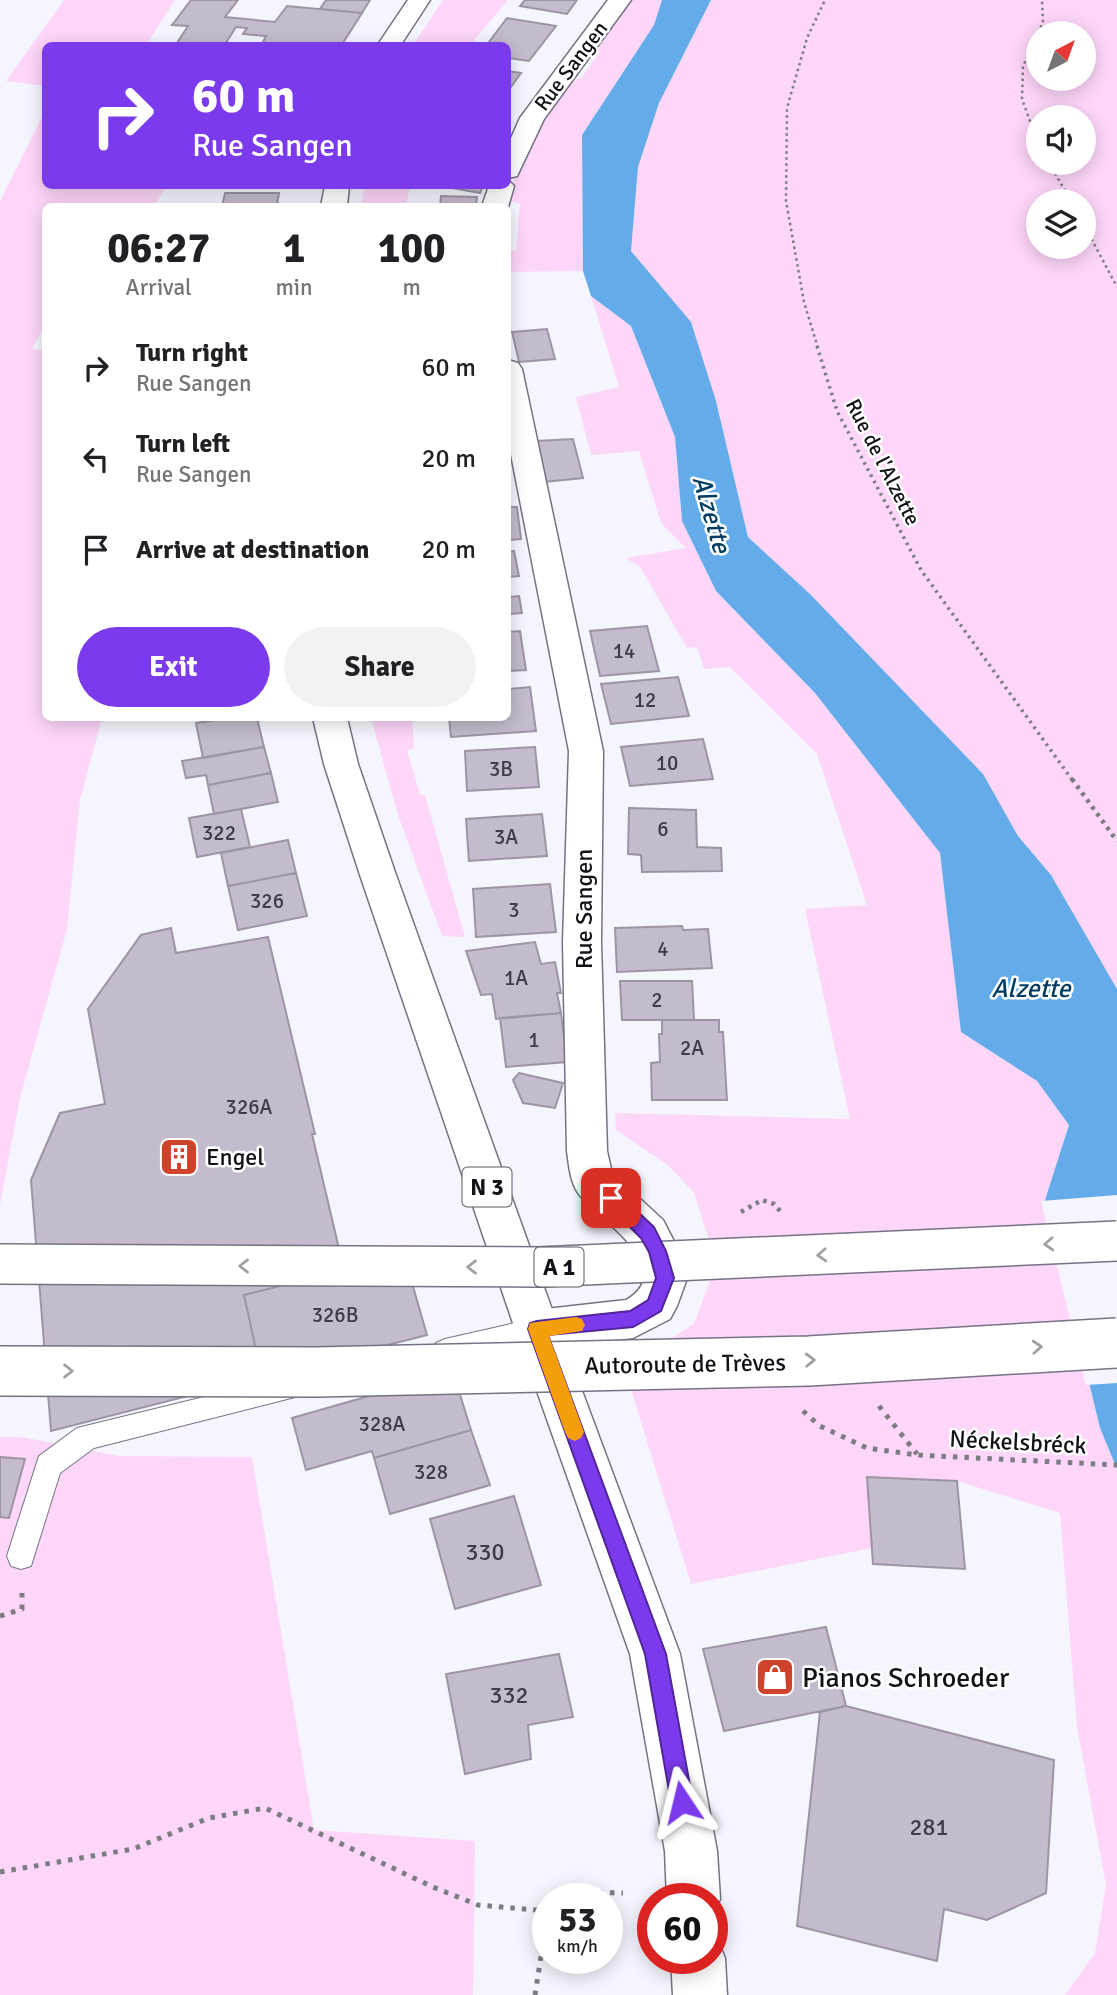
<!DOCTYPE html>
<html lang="en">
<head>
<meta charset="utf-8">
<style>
	body { margin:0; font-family:Signika,sans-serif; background:#f2f2f2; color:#202124; height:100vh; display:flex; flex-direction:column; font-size:26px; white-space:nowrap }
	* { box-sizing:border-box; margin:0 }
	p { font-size:23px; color:#757577 }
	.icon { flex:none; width:38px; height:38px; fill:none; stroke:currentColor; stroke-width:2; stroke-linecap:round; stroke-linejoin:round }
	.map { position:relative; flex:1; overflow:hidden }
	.details { position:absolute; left:42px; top:203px; width:469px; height:518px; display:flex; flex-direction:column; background:#fff; border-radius:10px; box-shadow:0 4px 18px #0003 }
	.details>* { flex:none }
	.guide { position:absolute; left:42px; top:42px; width:469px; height:147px; border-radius:10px; box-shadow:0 4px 18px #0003; background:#7c3aed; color:#fff; overflow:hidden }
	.needle { width:46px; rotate:41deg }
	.controls { position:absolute; left:1026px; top:21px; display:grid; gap:14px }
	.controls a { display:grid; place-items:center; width:70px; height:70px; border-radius:50%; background:#fff; box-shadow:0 4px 18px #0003; font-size:35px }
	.speed { position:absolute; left:532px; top:1883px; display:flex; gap:14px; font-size:35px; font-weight:700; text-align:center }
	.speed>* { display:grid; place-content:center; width:91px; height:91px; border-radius:50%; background:#fff; box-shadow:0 4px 18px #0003; line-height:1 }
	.speed small { font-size:18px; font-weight:400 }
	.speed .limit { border:10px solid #d22; background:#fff; color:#111 }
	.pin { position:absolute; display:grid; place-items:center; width:60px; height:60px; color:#fff; margin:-30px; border-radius:14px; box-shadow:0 4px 10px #0006 }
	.me { position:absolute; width:77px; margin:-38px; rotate:350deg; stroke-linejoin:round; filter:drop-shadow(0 0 5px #0008) }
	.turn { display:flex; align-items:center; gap:24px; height:147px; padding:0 35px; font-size:32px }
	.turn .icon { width:91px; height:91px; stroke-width:2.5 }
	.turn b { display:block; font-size:49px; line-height:60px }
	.eta { display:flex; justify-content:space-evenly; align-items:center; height:119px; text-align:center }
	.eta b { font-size:42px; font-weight:700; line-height:49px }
	.button { display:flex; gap:14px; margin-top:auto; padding:14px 35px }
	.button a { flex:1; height:80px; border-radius:42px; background:#7c3aed; color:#fff; font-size:28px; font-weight:700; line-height:80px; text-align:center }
	.button a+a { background:#f2f2f2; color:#202124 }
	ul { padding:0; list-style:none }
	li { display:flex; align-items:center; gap:21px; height:91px; padding:0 35px }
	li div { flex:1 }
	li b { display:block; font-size:26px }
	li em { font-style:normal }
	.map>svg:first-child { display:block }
</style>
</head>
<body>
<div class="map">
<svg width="1117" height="1995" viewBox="0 0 1117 1995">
	<rect width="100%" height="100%" fill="#f5f5fd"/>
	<path fill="#fdd6f9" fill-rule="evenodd" d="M64,0H175L146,45L46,46L45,86L6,81Z
		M443,0H508L470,45H413Z
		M631,0H662L654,25L582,135L583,271L508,272V251H516L520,204L506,200L534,131L565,85L582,77L597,56L595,50Z
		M711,0H1117V989L1051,875L1018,836L983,774L811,595L748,537L716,401L631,252L638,167L659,103ZM1038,33H1083V79H1038ZM1038,117H1083V163H1038ZM1038,201H1083V247H1038Z
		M45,111L46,186H166L155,206H46L45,325L32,349L46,351V718H102L80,800L67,929L20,1098L0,1205V201Z
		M364,186H410L406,206H361Z
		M591,296L631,326L675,437L682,521L716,591L815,693L940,853L961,1032L1037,1081L1069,1125L1045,1200L1100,1428L1117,1469V1995H1065L1095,1953L1106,1885L1077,1727L1060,1513L957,1481L867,1478L872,1548L691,1584L621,1357L658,1347L694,1324L710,1281L709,1240L694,1193L669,1166L616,1130L615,1113L850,1119L805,909L867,905L817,754L730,667L704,669L697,647L687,648L640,567L626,558L686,548L661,523L639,451L591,455L576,397L619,387Z
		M371,718H412L414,748L407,750L420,795H425L465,937L442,936L398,815Z
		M0,1437H22L119,1456L252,1457L314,1830L475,1841L473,1995H0Z"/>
	<path fill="#64ace9" d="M662,0H711L659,103L638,167L631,251L691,322L716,401L748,537L811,595L983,774L1018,836L1051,875L1117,989V1469L1100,1428L1045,1200L1069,1125L1037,1081L961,1032L940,853L815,693L716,591L682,521L675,437L631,326L591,296L583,271L582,135L654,25Z"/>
	<path fill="#f5f5fd" d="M1117,1195V1383L1086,1385L1041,1201Z"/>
	<path fill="#c4bbcc" stroke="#9d94a5" stroke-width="2" d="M191,0H238L225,17L275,22L287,6L362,13L341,46H261L266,36L243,34L247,28L236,27L224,46H175L188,26L172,25Z
		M326,0H370L362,13L320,9Z
		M525,0H577L567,14L520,6Z
		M507,18L556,26L529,61L508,58V46H486Z
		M508,71L521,73L508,91Z
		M442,186H483L480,193Z
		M225,193H279L277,206H222Z
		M441,196L477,197L476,206H440Z
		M547,329L555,359L519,362L512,332Z
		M573,439L583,478L544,482L537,441Z
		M508,507H517L521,539L508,540Z
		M514,551L519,576L508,577V552Z
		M519,596L522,613L508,614V597Z
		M647,626L659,671L600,676L590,631Z
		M520,631L526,670L508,671V632Z
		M678,677L689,716L611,724L601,684Z
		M530,687L536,731L451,737L449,718H508V689Z
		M228,718H257L264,747L203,758L196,723Z
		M703,739L713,779L630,786L621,747Z
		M264,747L271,773L208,785L206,775L186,778L182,761Z
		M535,747L539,787L467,791L465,751Z
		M271,773L278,802L214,814L208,785Z
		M629,808L696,810L697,847L721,848L722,871L642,872L641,855L628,854Z
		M241,809L250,847L197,857L189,818Z
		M542,814L547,856L469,861L466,819Z
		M288,840L296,873L228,886L221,853Z
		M296,873L307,916L238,930L228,886Z
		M550,884L556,932L476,937L473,889Z
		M682,926L683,930L708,929L712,968L617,972L615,928Z
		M171,928L176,953L268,937L315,1134H312L344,1270L244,1295L262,1377L51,1431L31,1180L60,1113L105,1104L88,1009L141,935Z
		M535,942L541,964L555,962L561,993H557L561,1013L496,1019L492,994L481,995L466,951Z
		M620,981H692L694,1020H622Z
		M561,1013L567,1062L506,1067L500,1018Z
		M662,1020H719V1032H723L727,1100H652L651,1063L660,1062L659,1034H662Z
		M519,1073L563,1083L555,1108L523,1103L513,1080Z
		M404,1255L427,1335L262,1377L244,1295Z
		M453,1372L471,1430L374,1458L372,1451L306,1470L292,1418Z
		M471,1430L490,1485L390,1514L374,1458Z
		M0,1457L25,1459L9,1518L0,1517Z
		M867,1477L957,1481L965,1569L873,1564Z
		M514,1496L541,1585L455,1609L430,1519Z
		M826,1627L846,1706L724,1731L703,1649Z
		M559,1654L573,1717L528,1725L531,1759L465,1774L446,1674Z
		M846,1706L1054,1760L1046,1893L987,1920L944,1909L937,1961L797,1926L820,1712Z"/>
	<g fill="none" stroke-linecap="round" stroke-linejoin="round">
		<g stroke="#747384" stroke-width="2">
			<path id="service" d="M537,1318L546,1321L550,1329L546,1337L537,1340L445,1363L436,1359L432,1351L436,1343L445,1339Z
				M286,1377L295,1381L299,1389L295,1397L94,1448L60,1473L31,1566L21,1569L11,1566L7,1556L39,1456L77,1428Z"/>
		</g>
		<g stroke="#747384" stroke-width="3">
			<path id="minor" d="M608,0H631L544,119L517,176L508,178V145L520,118Z
				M508,180L514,186L508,207L482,206L489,186H508Z
				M508,360L518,363L522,369L603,751L601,942L607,1151L612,1173L663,1220L679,1251L687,1278L677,1306L670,1319L633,1338L537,1348L522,1343L515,1329L522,1315L537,1310L626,1300C681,1268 595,1217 578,1193C570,1181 569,1165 567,1151L563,942L569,751L508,439Z"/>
		</g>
		<g stroke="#747384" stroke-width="3">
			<path id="primary" d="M408,0H430L400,46H377Z
				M325,186H349L347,206H321Z
				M313,718H347L358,764L396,875L559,1329L680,1654L717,1851L720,1899L712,1918V1899H667L665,1851L630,1654L515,1329L360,875L324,764Z
				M712,1937L717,1939L725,1958L727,1995H673L671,1958H712Z"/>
		</g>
		<path stroke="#7c7c83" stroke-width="2.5" stroke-dasharray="2.5 3.5" stroke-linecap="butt" d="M1038,33L1043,23L1042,0
			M1038,34L1023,66L1022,99L1038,143
			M1049,163L1071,201
			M1083,223L1117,287
			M818,348L804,302L786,201L787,108L807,38L825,0"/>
		<path stroke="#7c7c83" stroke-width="3.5" stroke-dasharray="2.5 4.5" stroke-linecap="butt" d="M817,346L837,411L921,570L1073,781"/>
		<path stroke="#7c7c83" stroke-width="4.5" stroke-dasharray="3.5 5" stroke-linecap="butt" d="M1072,779L1117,841
			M741,1212L762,1200L774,1204L781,1212"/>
		<path stroke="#7c7c83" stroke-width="5" stroke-dasharray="4.5 7" stroke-linecap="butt" d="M879,1406L917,1454
			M803,1411L820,1426L867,1448L917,1455L1117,1465
			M0,1616L22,1609V1592
			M0,1872L133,1849L209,1818L265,1808L433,1887L478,1905L548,1911
			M566,1899L577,1892L623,1893
			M535,1995L548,1911"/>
		<use href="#service" fill="#fff" fill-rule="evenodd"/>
		<use href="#minor" fill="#fff" fill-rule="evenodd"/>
		<use href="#primary" fill="#fff" fill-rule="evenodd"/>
		<g stroke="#747384" stroke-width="42" stroke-linecap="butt">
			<path id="motorway-bridge-far1" d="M0,1264L539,1267L1117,1241"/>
		</g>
		<g stroke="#747384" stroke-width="52" stroke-linecap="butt">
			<path id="motorway-bridge" d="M0,1371L317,1372L809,1361L1117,1343"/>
		</g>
		<use href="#motorway-bridge-far1" stroke="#fff" stroke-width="39"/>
		<use href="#motorway-bridge" stroke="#fff" stroke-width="49"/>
	</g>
	<defs><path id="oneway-chevron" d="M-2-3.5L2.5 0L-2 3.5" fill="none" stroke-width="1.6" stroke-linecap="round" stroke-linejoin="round" transform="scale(1.75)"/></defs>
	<g stroke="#a0a0a2">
		<use href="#oneway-chevron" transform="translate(1049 1244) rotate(177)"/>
		<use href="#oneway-chevron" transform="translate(822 1255) rotate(177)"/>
		<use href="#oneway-chevron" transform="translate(244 1266) rotate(-180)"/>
		<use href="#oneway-chevron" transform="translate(472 1267) rotate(-180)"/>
		<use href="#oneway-chevron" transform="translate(1037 1347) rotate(-3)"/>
		<use href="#oneway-chevron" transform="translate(810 1360) rotate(-2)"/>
		<use href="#oneway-chevron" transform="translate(68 1371)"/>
	</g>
	<path fill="#7c3aed" stroke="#51269a" stroke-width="2" d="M611,1191L618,1193L654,1227L666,1251L674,1278L661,1311L633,1327L548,1335L666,1654L693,1802L689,1809L682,1812L674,1809L671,1802L645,1654L528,1329L530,1323L537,1321L630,1311L648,1300L656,1278L649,1252L641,1238L605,1203L603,1198L605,1193Z"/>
	<path fill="#f59e0b" d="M576,1317L582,1319L585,1325L582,1331L549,1336L584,1432L581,1438L575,1441L568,1438L565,1432L528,1329L530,1323Z"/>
	<defs>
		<g id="building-square" transform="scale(2.0125)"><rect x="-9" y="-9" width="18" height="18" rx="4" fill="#cf432c" stroke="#fff"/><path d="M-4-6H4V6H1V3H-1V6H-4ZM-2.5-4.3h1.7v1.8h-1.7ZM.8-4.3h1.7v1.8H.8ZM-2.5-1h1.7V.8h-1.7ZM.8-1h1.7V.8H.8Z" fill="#fff"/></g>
		<g id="shop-square" transform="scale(2.0125)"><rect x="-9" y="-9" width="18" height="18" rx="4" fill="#cf432c" stroke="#fff"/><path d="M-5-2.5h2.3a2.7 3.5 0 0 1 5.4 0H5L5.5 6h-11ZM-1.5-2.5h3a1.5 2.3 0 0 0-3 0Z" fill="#fff"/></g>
	</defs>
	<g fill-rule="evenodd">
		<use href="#building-square" x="179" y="1157"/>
		<use href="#shop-square" x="775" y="1677"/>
	</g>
	<g text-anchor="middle" stroke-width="5" stroke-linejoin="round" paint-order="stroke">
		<g font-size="21" fill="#111117" stroke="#fff">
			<text transform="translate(571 66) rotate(-53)" y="7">Rue Sangen</text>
			<text transform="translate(883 462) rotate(63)" y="7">Rue de l'Alzette</text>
		</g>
		<g font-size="21" fill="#3e3c44">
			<text x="624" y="658">14</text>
			<text x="645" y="707">12</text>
			<text x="667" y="770">10</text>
			<text x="501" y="776">3B</text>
			<text x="663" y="836">6</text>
			<text x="219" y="840">322</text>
			<text x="506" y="844">3A</text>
			<text x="267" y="908">326</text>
			<text x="514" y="917">3</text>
			<text x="663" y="956">4</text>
			<text x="516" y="985">1A</text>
			<text x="657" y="1007">2</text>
			<text x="534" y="1047">1</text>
			<text x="692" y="1055">2A</text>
			<text x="249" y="1114">326A</text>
			<text x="335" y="1322">326B</text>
			<text x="382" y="1431">328A</text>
			<text x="431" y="1479">328</text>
		</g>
		<g fill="#fff" stroke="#58585d" stroke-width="2">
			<rect x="462.5" y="1167.5" width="49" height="39" rx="5"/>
			<rect x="534.5" y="1247.5" width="49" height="39" rx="5"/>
		</g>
		<g font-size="23" font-weight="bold" fill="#111117">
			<text x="487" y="1195">N 3</text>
			<text x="559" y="1275">A 1</text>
		</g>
		<g font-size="24" fill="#111117" stroke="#fff">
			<text transform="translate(584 909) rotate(-90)" y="8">Rue Sangen</text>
			<text transform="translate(685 1364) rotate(-1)" y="8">Autoroute de Trèves</text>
			<text transform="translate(1018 1442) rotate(3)" y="8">Néckelsbréck</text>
		</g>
		<g font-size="24" fill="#111117" stroke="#fff" text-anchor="start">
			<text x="206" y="1165">Engel</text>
		</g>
		<g font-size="24" fill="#3e3c44">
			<text x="485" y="1560">330</text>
			<text x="509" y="1703">332</text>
			<text x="929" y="1835">281</text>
		</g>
		<g font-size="26" font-style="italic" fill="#013c63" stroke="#fff">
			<text transform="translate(712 514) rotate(74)" y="9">Alzette</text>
			<text x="1031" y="997">Alzette</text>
		</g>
		<g font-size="28" fill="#111117" stroke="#fff" text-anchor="start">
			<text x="802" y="1687">Pianos Schroeder</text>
		</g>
	</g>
</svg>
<div class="controls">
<a><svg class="needle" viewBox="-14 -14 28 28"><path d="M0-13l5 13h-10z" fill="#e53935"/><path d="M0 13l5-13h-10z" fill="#757577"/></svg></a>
<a><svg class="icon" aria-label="sound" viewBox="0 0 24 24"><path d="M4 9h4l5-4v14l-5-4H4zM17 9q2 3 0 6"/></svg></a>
<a><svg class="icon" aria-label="layers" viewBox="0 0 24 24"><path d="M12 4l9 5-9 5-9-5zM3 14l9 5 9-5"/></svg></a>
</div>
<div class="speed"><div>53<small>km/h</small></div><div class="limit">60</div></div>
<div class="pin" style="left:611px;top:1198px;background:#d93025"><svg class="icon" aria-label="arrive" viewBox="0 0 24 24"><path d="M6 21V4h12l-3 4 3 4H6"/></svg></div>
<svg class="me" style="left:682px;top:1802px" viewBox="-20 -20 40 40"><path d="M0-17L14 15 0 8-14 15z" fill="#7c3aed" stroke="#fff" stroke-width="4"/></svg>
<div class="guide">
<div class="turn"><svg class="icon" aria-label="right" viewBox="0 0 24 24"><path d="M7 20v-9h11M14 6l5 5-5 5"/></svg><div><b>60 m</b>Rue Sangen</div></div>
</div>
<section class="details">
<div class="eta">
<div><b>06:27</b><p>Arrival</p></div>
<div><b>1</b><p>min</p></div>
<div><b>100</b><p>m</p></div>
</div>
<ul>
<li><svg class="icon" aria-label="right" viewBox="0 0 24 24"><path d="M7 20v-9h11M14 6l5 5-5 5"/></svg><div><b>Turn right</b><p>Rue Sangen</p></div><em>60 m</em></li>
<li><svg class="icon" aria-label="left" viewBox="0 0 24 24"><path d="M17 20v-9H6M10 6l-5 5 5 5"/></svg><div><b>Turn left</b><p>Rue Sangen</p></div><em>20 m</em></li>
<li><svg class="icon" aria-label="arrive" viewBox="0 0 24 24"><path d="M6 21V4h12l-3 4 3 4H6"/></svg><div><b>Arrive at destination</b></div><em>20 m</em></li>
</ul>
<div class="button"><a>Exit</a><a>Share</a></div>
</section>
</div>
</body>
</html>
